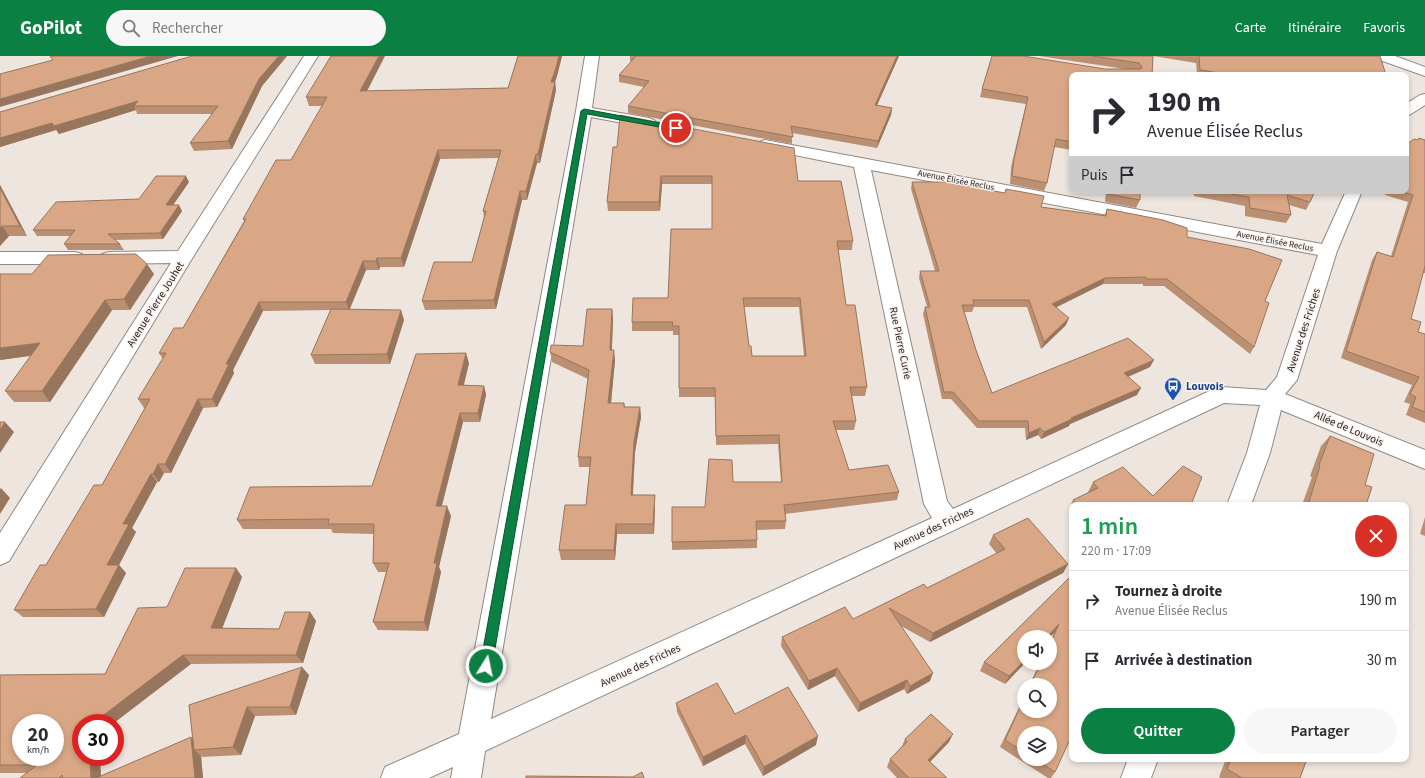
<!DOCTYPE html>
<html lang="fr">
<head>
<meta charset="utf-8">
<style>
	body { margin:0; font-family:"Source Sans 3",sans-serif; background:#f7f7f7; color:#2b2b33; height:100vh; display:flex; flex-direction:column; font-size:15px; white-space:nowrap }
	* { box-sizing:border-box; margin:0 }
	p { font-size:13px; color:#7c7c81 }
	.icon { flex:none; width:22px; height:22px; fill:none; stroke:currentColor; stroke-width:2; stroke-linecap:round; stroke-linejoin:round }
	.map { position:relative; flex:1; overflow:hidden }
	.panel { position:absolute; left:1069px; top:446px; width:340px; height:260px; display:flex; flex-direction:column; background:#fff; border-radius:8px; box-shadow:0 2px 6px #0003 }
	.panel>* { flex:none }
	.guide { position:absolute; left:1069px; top:16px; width:340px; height:122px; border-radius:8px; box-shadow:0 2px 6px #0003; background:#fff; color:#2b2b33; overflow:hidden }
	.buttons { position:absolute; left:1017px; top:574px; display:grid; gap:8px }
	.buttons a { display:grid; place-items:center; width:40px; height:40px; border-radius:50%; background:#fff; box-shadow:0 2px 6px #0003; font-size:20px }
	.speed { position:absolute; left:12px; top:658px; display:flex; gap:8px; font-size:20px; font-weight:700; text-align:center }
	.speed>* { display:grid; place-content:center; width:52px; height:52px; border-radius:50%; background:#fff; box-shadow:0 2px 6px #0003; line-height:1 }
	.speed small { font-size:10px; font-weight:400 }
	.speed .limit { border:6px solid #d22; background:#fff; color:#111 }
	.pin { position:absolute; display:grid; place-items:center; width:34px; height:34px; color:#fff; margin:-17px; border:2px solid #fff; border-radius:50%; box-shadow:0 1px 4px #0007 }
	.me { position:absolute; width:44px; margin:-22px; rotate:10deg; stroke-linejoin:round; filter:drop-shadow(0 0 3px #0008) }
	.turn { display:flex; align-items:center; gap:14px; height:84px; padding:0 12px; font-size:18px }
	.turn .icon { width:52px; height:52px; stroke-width:2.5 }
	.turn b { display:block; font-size:28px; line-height:34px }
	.then { display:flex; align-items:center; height:38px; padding:0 12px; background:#0003; gap:8px; font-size:15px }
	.round { display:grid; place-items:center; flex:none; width:42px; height:42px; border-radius:21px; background:#f7f7f7 }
	.summary { display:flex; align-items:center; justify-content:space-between; height:68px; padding:0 12px }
	h1 { font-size:24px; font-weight:600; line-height:30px; color:#1e9e55 }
	.cta { display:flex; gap:8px; margin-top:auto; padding:8px 12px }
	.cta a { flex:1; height:46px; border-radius:24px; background:#0b8043; color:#fff; font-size:16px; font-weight:600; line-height:46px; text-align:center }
	.cta a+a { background:#f7f7f7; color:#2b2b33 }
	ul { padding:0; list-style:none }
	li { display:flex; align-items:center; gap:12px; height:60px; padding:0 12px; border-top:1px solid #e1e1e2 }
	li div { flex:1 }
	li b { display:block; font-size:15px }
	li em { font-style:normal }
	header { display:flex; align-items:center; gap:24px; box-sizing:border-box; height:56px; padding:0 20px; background:#0b8043; color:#fff }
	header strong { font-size:19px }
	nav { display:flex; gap:22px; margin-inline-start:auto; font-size:14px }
	.search { width:280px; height:36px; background:#f7f7f7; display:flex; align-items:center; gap:10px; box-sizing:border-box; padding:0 14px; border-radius:22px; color:#7c7c81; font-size:15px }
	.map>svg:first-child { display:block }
</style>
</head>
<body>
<header>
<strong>GoPilot</strong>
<div class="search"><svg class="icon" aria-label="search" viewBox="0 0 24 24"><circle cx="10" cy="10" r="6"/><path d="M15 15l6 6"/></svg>Rechercher</div>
<nav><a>Carte</a><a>Itinéraire</a><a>Favoris</a></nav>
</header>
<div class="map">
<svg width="1425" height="722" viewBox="0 0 1425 722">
	<rect width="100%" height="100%" fill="#eee5df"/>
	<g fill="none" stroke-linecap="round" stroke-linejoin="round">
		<g stroke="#908983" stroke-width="2">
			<path id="minor" d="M304,0H318L193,201L9,505L0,509V477L171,207L109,208L102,206L100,202L102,198L109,196L178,195Z
				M585,0H599L592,52L649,62L654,64L657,67L654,70L649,72L591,61L491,663L932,462L924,448L854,111L759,92L757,89L759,86L765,84L1322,188L1346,135H1362L1337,195L1297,324L1285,338L1425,394V413L1281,354L1270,397L1251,449H1227L1247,397L1260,349L1224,347L485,695L481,722H451L453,711L429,722H381L385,711L459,678L576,55ZM871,114L1318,199L1277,321L1266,334L1222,331L1214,333L953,453L947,445Z
				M1375,0H1395L1425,11V20L1377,3Z
				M1425,38V49L1411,58L1406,60V48L1420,39Z
				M0,196H75L82,198L84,202L82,206L75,208H0Z
				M1128,703H1158L1151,722H1121Z"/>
		</g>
		<use href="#minor" fill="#fff" fill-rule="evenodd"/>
	</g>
	<path fill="#bb9072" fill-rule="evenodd" d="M192,0H287L262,30L232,93L194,95L190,87L213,58H137L136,54L59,78L56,74L0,91V56Z
		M518,0H562L557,20L555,26L556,34L540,107H537L527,144H522L496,253L425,254L422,245L472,206L484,161L483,155L499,102L440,103L404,211H380L379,214H366L350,253L404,264L390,308H315L311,299L331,254L263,255L233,314L234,317L217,351L203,352L171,417H164L159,426H157L132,472L136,476L119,509L126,517L104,561H23L14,554L46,509L102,429L145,352H144L138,343L163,303L159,297L183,272L244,165L243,163L291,104L323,50H309L306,41L367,35L508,32Z
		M630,0H899L877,49L892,52L891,59L877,92L792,77V88L628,57V50L644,31L619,26V19L632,5H630Z
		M1039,0H1380L1386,19H1197L1196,7L1153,0L1152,19H1072V94L1054,91L1047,127L1044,135L1010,128L1011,111L1026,48L980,41L982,33L1105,13H1125Z
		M1419,82L1425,84V217H1423L1411,263L1418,276L1425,278V367L1406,359L1410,348L1404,346L1412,329L1341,302L1372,204L1377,196L1391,200L1408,146L1385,139L1386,135H1406L1417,84Z
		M613,91L798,125L853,185L852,194H838L846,249L867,331L865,340H852L856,365L854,374H836L849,414L899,436L897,444L785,458L786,465L785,473L757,474V492L672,494V486L705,451L733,426H781L778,388L716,389L715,341H679V279H673V275H632V266L668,242L712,173V128H662L660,155H608L607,146ZM744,251H799L804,300H752L749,290Z
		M189,126L173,149L182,155L163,183L115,184L120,188L124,194H68L64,188L71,180H37L33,174L139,143Z
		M912,126L1041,151L1104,160L1107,153L1187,181L1265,245L1254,291L1250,298L1164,230H1143V228H1103L1056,251L1066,269L1041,293L1027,251H974L972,256H964L976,294L992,337L1150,311L1128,321L1137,339L1070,368L1069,370L1041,383L1038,379L1026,384L1025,372H977L951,343H942L923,258L925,251H927L919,222L920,215H935L911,133Z
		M0,129L27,180H9L0,190Z
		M1106,135H1140V144L1136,152L1105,146Z
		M1193,135H1315L1310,146L1306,154L1289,149L1291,159L1286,167L1245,160V150L1194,140Z
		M0,218H154L130,254H112L50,346H14L5,335L31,300L0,304Z
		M612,253L613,264L612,294L615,304L611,347H624L625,351H640L641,361L635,396L633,439L655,449L654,478H617L615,504H561L559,494L586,449L590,411H579L578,401L588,323L552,306L550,296L583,290Z
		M469,307L464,329L484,330L486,339L480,366H463L442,450L451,460L439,511L441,516L428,575L378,574L373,566L386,516H378L373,507L374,478L333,477L331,473H243L237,464L372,430Z
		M1330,380L1365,429L1366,449H1302L1312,421L1310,420L1321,390Z
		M1093,426L1153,440L1191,449H1072V457L1069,453L1073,444L1089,436H1088Z
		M1425,461V480L1420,478Z
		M993,479L1068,508L1063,517L930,586L901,570L930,625L907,638L904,633L858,656L835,620L808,634L781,590L782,581L853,563L927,532L997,498L989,488Z
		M236,512L242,521L222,572L279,573L310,556L316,565L303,607L191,608L81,667L100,706L101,720L193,683L189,649L309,619L296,659L255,660L241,699L202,701L201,700L203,722H20L27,717H0V619L105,618L167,551Z
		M1072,519L1055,716L1051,722H1048L1000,691L1024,641V655L1050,629H1029L1040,607H1050V586L1054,577L1050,581H1024V607H1025L1005,628L980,615L984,606ZM1024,677L1050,703H1024Z
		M676,647L735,658L816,689L763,720L745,688L703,710L677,656Z
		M905,683L949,686L930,706L947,722H897L887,711L890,703L902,690Z
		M1226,703H1307L1300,722H1220L1219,721Z"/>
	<path fill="#98755d" d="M151,0H178L0,51V43Z
		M279,0H287L262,30L232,93L228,85L259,23Z
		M379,0H385L363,43L360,35Z
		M559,0H562L557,20L555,26L556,34L540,107L538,98L551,26Z
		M897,0H899L874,56L875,49Z
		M138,45L134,50L136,54L59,78L54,70Z
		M892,52L891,59L877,92L878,85Z
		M52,67L56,74L0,91V82Z
		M438,94L440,103L404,211L401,202Z
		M536,98L537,107L527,144L526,135Z
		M186,120L189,126L169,155L166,149Z
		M661,120L662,128L660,155L659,146Z
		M0,129L27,180L20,170L0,132Z
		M520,135L522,144L496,253L494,244Z
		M179,149L182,155L163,183L160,177Z
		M2,170L9,180L0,190V172Z
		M377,202L380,211L379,214L376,205Z
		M363,205L366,214L349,254L346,246Z
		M147,208L154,218L130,254L124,243Z
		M1105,222L1103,228L1049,255L1052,248Z
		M105,244L112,254L50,346L42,335Z
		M259,246L263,255L233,314L234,317L217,351L212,343L226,308Z
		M612,253L613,264L611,304L610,294Z
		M401,254L404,264L390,308L387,298Z
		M1069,262L1066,269L1041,293L1044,286Z
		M40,287L48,297L0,304V292Z
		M614,294L615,304L610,357L608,347Z
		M466,297L469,307L461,339L458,329Z
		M1154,304L1150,311L1120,324L1124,317Z
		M484,330L486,339L480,366L478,357Z
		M1141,332L1137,339L1070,368L1069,370L1041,383L1044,376L1071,362Z
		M198,343L203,352L171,417L165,408Z
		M640,351L641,361L635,396L632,449L631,439L634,386Z
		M460,357L463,366L439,460L436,450Z
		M5,366L14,376L0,397V374Z
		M1040,372L1038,379L1026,384L1029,377Z
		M158,408L164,417L159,426L153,418Z
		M151,418L157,426L132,472L136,476L119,509L126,517L104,561L96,553L107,509L123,468Z
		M1,432L10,442L0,458V433Z
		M655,439V449L654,478L653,468Z
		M447,450L451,460L439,511L441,516L428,575L424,566L434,507Z
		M616,468L617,478L615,504L614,494Z
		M1068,508L1063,517L930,586L933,577Z
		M236,512L242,521L219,581L211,572Z
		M310,556L316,565L303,607L296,599Z
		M1059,568L1054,577L1050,581H1047Z
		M183,599L191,608L114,667H93Z
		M1024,605V607H1025L1005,628L1009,620Z
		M302,611L309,619L296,659L290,651Z
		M837,612L835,620L808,634L809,625Z
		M933,617L930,625L907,638L910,630Z
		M907,624L904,633L858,656L860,647Z
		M247,651L255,660L241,699L233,691Z
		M953,678L949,686L924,712L928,704Z
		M746,679L745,688L703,710V701Z
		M818,680L816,689L763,720L764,711Z
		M191,681L200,689L194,694L201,700L203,722H195Z
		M90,701H107L100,706L101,722H91Z"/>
	<path fill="#d9a785" stroke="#98755d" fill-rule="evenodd" d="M50,0H151L0,43V18L53,4Z
		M192,0H279L259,23L228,85L190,87L218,50H134L138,45L54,70L52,67L0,82V56Z
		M331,0H379L360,35L508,32L518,0H559L556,12L551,26H555L538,98H536L526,135H520L494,244L422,245L434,206H472L486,155H483L501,94H438L401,202H377L376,205H363L346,246H259L226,308H229L212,343H198L165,408H158L153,418H151L123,468H129L107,509H119L96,553L14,554L40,509H46L94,429H102L150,343H138L166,297H159L174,272H183L246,163H243L276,104H291L327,41H306Z
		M636,0H897L875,49L892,52L878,85L791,70L793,81L628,50L649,25L619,19Z
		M992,0H1023L1105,13H1141L1142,11L1139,7L1092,0H1153L1152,19H1072V86L1056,83L1047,127L1012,120L1014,103L1028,41L982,33Z
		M1199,0H1380L1386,19H1233L1200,14Z
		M620,59L794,92L798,125H841L853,185H837L846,249H855L867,331H850L856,365H833L849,414L888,409L899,436L784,449L786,465H756L757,484L672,486V451H705L709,403L732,404L733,426H782L779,379L716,380L715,332H679V270H672L673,266H632L633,242H668L671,173H712V120H661L659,146H607L613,91H617ZM743,242H800L806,300H752L751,290H749Z
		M1419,82L1425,84V210L1411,263L1421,266L1418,276L1425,278V356L1412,351L1416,341L1410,338L1419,321L1346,295L1377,196L1393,201L1413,139L1400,135H1406V89L1414,83L1418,84Z
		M156,120H186L166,149H179L160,177L108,178L120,188H64L75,174H33L56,146L139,143Z
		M912,126H945L1005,137L1006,133L1044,140L1041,151L1106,160L1107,153L1163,164L1187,172V181L1249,193L1282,204L1265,245L1269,247L1254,291L1167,223H1146V221L1105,222L1052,248L1069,262L1044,286L1029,244H973L974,249H962L976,294L992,337L1128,282L1154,304L1124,317L1141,332L1071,362L1072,363L1044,376L1040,372L1029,377L1028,365H979L953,336H944L925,251H930L920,215H939Z
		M0,132L20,170H2L0,172Z
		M1108,135H1140V144L1108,138Z
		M1214,135H1315L1310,146L1287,139L1291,159L1250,152L1249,141Z
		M136,198L147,208L124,243L105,244L42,335H5L40,287L0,292V218H32L48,199Z
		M331,253L401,254L387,298L311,299Z
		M587,253H612L610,294H614L608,347H624V351H640L634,386L631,439H655L653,468H616L614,494H559L565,449H586L591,401H578L589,314L550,296L551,289L583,290Z
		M466,297L458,329L484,330L478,357H460L436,450H447L434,507H437L424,566H373L389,507H373L374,468H328L329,463L237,464L250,431L372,430L416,298Z
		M0,366H5L0,374Z
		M1330,380L1374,398L1365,429L1372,431L1366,449H1308L1320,410L1319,409Z
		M1183,410L1202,421L1191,449H1078L1073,444L1098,432L1093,426L1123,411L1153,440Z
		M1028,462L1068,508L933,577L889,552L933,617L910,630L907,624L860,647L837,612L809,625L782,581L845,551L853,563L924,528L927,532L1005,493L993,479Z
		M185,512H236L211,572L279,573L285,556H310L296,599H183L93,667H81V701H90L91,722H63L62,719L59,722H20L37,709H0V619L105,618L138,552L167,551ZM21,667H55V701H21Z
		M1072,519V679L1055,716L1035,703H1050V677H1024V696L1005,684L1024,643V655H1050V629H1030L1041,607H1050V588L1059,568L1047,581H1024V605L1009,620L984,606Z
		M302,611L290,651H247L233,691L194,694L189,649Z
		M717,627L735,658L788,631L818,680L764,711L746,679L703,701L676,647Z
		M931,658L953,678L928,704L947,722H909L890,703L907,686L905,683Z
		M191,681L195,722H96Z
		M1231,703H1307L1300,722H1242L1227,713Z
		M642,716L644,722H526V720L633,721Z"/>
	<path fill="#0b8043" stroke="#07532c" d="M584,53L676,70L680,72L676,74L587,58L492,610L490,614L486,616L482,614L480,610L581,55Z"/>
	<defs>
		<g id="bus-pin" transform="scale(0.9)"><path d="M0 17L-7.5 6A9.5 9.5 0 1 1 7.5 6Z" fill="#1a4fb4" stroke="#fbf2ed"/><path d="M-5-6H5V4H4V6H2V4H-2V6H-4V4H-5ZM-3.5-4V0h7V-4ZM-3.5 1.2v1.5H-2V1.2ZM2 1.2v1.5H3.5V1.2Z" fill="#fff"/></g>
	</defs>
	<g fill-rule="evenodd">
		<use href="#bus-pin" x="1173" y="330"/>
	</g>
	<g text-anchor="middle" stroke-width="3" stroke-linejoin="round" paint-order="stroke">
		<g font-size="9" fill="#262321" stroke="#fbf2ed">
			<text transform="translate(956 124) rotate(11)" y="3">Avenue Élisée Reclus</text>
			<text transform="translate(1275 185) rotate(11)" y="3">Avenue Élisée Reclus</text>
		</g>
		<g font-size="11" fill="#262321" stroke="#fbf2ed">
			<text transform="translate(155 248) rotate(-58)" y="4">Avenue Pierre Jouhet</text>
			<text transform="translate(1303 274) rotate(-72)" y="4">Avenue des Friches</text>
			<text transform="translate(901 287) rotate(78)" y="4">Rue Pierre Curie</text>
			<text transform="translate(1349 372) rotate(23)" y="4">Allée de Louvois</text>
			<text transform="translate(933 472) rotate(-25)" y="4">Avenue des Friches</text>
			<text transform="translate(640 609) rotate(-25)" y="4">Avenue des Friches</text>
		</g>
		<g font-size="11" font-weight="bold" fill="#164399" stroke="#fbf2ed" text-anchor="start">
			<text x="1186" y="334">Louvois</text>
		</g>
	</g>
</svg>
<div class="buttons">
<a><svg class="icon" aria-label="sound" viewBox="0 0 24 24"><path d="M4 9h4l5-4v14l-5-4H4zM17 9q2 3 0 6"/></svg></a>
<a><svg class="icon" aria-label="search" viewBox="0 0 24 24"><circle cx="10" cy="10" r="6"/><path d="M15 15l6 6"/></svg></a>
<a><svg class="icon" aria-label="layers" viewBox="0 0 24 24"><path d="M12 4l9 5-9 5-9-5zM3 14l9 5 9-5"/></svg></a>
</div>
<div class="speed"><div>20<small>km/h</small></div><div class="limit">30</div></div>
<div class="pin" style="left:676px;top:72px;background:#d93025"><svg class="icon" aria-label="arrive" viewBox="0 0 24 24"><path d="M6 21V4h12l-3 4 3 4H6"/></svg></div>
<svg class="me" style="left:486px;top:610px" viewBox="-20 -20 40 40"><circle r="17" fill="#0b8043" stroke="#fff" stroke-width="3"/><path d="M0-11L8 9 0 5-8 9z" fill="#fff"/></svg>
<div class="guide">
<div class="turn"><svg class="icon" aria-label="right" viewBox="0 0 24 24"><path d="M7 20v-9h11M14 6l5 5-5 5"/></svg><div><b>190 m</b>Avenue Élisée Reclus</div></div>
<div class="then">Puis<svg class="icon" aria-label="arrive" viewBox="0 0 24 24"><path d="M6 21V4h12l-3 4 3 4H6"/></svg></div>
</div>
<section class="panel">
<div class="summary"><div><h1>1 min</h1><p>220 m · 17:09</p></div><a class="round" style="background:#d93025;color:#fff"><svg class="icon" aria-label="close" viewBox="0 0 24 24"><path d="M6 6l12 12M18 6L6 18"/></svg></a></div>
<ul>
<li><svg class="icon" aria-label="right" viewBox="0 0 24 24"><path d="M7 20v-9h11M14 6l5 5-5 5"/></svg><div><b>Tournez à droite</b><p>Avenue Élisée Reclus</p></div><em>190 m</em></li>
<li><svg class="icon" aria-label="arrive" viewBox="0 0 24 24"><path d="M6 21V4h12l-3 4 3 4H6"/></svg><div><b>Arrivée à destination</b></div><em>30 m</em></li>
</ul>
<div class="cta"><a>Quitter</a><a>Partager</a></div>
</section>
</div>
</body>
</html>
